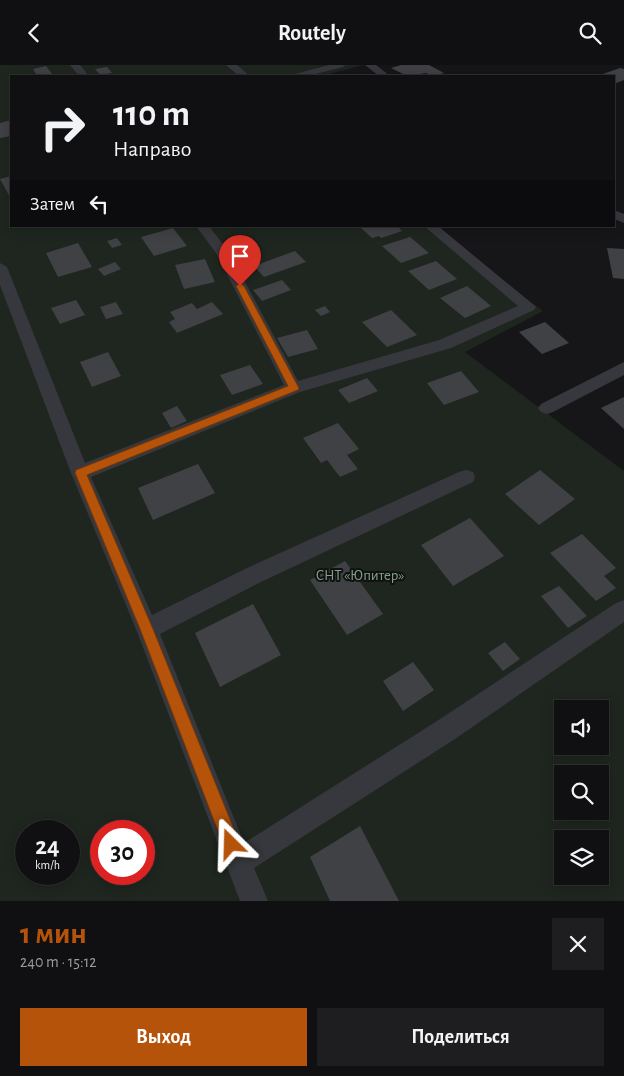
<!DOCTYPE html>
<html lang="ru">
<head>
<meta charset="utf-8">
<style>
	body { margin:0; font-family:"Alegreya Sans",sans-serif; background:#1e1e20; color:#f1f3f6; height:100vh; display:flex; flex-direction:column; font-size:19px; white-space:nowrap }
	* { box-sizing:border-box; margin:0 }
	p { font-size:16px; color:#9c9d9f }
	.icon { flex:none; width:28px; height:28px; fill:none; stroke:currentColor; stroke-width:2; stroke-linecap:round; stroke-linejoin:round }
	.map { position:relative; height:836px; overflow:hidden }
	.side { display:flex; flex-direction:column; background:#101012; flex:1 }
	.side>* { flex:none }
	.guide { position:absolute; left:10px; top:10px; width:605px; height:152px; border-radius:0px; box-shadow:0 2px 12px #0003,0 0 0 1px #303032; background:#101012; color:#f1f3f6; overflow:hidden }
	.controls { position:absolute; left:554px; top:635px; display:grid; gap:10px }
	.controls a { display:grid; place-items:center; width:55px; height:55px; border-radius:0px; background:#101012; box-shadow:0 2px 12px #0003,0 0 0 1px #303032; font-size:25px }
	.speed { position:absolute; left:15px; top:755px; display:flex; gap:10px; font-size:25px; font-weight:700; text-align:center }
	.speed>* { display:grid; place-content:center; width:65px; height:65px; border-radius:50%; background:#101012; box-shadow:0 2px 12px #0003,0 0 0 1px #303032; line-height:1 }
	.speed small { font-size:12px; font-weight:400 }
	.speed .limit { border:8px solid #d22; background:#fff; color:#111 }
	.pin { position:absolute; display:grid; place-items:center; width:42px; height:42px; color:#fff; margin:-51px -21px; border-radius:50% 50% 50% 0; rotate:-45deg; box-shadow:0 0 5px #0007 }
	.pin .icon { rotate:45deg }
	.me { position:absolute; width:55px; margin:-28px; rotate:338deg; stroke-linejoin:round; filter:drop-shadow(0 0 4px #0008) }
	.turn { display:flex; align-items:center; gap:18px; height:105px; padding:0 20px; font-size:22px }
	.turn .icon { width:65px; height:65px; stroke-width:2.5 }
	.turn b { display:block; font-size:35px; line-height:42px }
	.then { display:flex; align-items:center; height:48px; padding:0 20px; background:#0003; gap:10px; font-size:19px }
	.round { display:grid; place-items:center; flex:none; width:52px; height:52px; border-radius:0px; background:#1e1e20 }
	.overview { display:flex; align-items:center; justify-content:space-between; height:85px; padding:0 20px }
	h1 { font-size:30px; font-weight:700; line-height:38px; color:#b45309 }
	.primary-button { display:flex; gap:10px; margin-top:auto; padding:10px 20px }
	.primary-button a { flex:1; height:58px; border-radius:0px; background:#b45309; color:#fff; font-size:20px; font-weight:700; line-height:58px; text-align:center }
	.primary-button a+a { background:#1e1e20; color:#f1f3f6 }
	header { display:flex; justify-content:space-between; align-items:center; height:65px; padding:0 20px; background:#101012; font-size:22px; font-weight:700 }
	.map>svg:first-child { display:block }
</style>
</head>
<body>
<header><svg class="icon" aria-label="back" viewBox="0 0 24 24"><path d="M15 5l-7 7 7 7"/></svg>Routely<svg class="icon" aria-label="search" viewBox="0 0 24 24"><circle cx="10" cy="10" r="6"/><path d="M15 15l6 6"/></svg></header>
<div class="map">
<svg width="624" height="836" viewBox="0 0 624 836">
	<rect width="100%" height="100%" fill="#161618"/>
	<path fill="#1e261f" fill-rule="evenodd" d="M0,0H363L322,11H11V161H433L543,246L465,287L624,406V836H0ZM562,644H600V681H562ZM562,709H600V746H562ZM26,766H69V809H26ZM101,766H144V809H101ZM562,774H600V811H562Z"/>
	<path fill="#404145" d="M401,0H429L444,8L433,11L426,8L407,11L391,3Z
		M46,1L52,9L37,11L33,4Z
		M107,2L112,8L100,10L95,4Z
		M620,3L624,4V15L614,19V11H597Z
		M11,55V71L0,73V58Z
		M11,111V134L0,114Z
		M359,161H397L402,166L381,173L379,171L372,173Z
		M173,163L187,181L154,191L141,172Z
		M410,172L429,188L401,198L382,181Z
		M117,173L122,180L112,183L107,176Z
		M250,173L254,179L244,182L239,176Z
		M78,178L92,202L58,212L46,188Z
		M607,183L624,184V214L613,213Z
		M295,186L306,197L264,212L254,201Z
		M205,194L215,217L184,224L175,200Z
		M436,196L457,214L429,225L408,206Z
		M115,197L121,204L104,211L98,204Z
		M282,215L291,225L262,236L253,225Z
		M467,221L491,241L465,253L440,233Z
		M76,235L85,250L60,259L51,243Z
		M116,237L123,249L106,254L100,242Z
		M212,237L223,249L177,268L169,257L175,254L170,247L192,238L197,244Z
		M325,241L330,247L321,251L315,245Z
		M391,245L417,270L387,282L362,257Z
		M545,257L569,278L542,289L519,267Z
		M307,265L318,284L288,292L277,273Z
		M108,287L121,311L92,322L80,297Z
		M250,300L263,319L232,330L220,310Z
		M461,306L479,327L444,340L427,318Z
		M367,313L378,326L349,338L338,325Z
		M624,332V364L601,343Z
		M177,341L187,356L171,363L162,348Z
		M338,358L359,384L347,390L358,404L340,412L327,395L321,398L303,373Z
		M198,399L215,428L153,455L138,423Z
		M540,405L575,434L539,460L505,429Z
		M470,453L504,491L453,521L421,480Z
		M582,469L616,503L604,511L616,523L596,536L550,488Z
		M345,496L383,549L347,570L310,515Z
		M559,521L587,551L568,563L541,531Z
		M253,539L281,590L220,622L195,568Z
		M505,577L520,594L503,606L488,588Z
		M413,597L434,625L403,646L383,616Z
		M360,761L399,836H330L310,792Z"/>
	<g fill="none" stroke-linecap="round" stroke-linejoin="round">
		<path fill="#37383d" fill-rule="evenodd" d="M70,0H80L89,11H79Z
			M226,0H237L250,11H239Z
			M329,0H345L343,2L308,11H293L295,9Z
			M365,0H376L390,11H379Z
			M614,145L624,149V158L614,154Z
			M196,161H209L229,187L298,316L439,275L518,241L424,161H438L536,242L534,245L451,283L300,327L91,412L152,550L247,503L459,407L466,405L473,407L475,412L473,417L261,517L160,569L244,778L437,656L616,538L624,535V557L455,674L254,803L268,836H240L136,564L71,408L0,220V198L7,202L85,398L284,320L216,188Z
			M624,297V310L553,347L547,349L541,347L538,343L541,339Z"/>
	</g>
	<path fill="#b45309" stroke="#753606" d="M240,218L244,221L299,323L298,325L87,410L153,564L240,779L237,785L231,787L226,785L223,779L140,564L75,408L76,405L288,321L236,221Z"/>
	<g text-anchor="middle" stroke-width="4" stroke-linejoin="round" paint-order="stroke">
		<g font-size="15" fill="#7fa381" stroke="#111113">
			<text x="360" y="515">СНТ «Юпитер»</text>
		</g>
	</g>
</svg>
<div class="controls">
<a><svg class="icon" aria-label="sound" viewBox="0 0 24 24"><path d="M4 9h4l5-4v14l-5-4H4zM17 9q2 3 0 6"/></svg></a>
<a><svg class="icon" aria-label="search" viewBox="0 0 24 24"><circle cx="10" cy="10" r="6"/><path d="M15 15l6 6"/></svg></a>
<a><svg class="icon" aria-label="layers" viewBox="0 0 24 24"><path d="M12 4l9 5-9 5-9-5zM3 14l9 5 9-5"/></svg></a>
</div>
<div class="speed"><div>24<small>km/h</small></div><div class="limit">30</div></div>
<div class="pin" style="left:240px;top:221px;background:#d93025"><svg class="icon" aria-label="arrive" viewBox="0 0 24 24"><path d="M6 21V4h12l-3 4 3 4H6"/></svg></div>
<svg class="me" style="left:231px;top:779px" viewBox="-20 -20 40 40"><path d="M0-17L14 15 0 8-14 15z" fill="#b45309" stroke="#fff" stroke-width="4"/></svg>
<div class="guide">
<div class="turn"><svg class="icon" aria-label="right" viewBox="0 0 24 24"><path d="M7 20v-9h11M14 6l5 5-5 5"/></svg><div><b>110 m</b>Направо</div></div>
<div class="then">Затем<svg class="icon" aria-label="left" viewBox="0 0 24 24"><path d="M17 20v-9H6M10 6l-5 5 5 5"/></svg></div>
</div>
</div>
<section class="side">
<div class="overview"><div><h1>1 мин</h1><p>240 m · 15:12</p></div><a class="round"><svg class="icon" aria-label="close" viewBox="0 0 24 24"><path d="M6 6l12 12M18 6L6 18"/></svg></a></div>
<div class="primary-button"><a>Выход</a><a>Поделиться</a></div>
</section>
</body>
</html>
